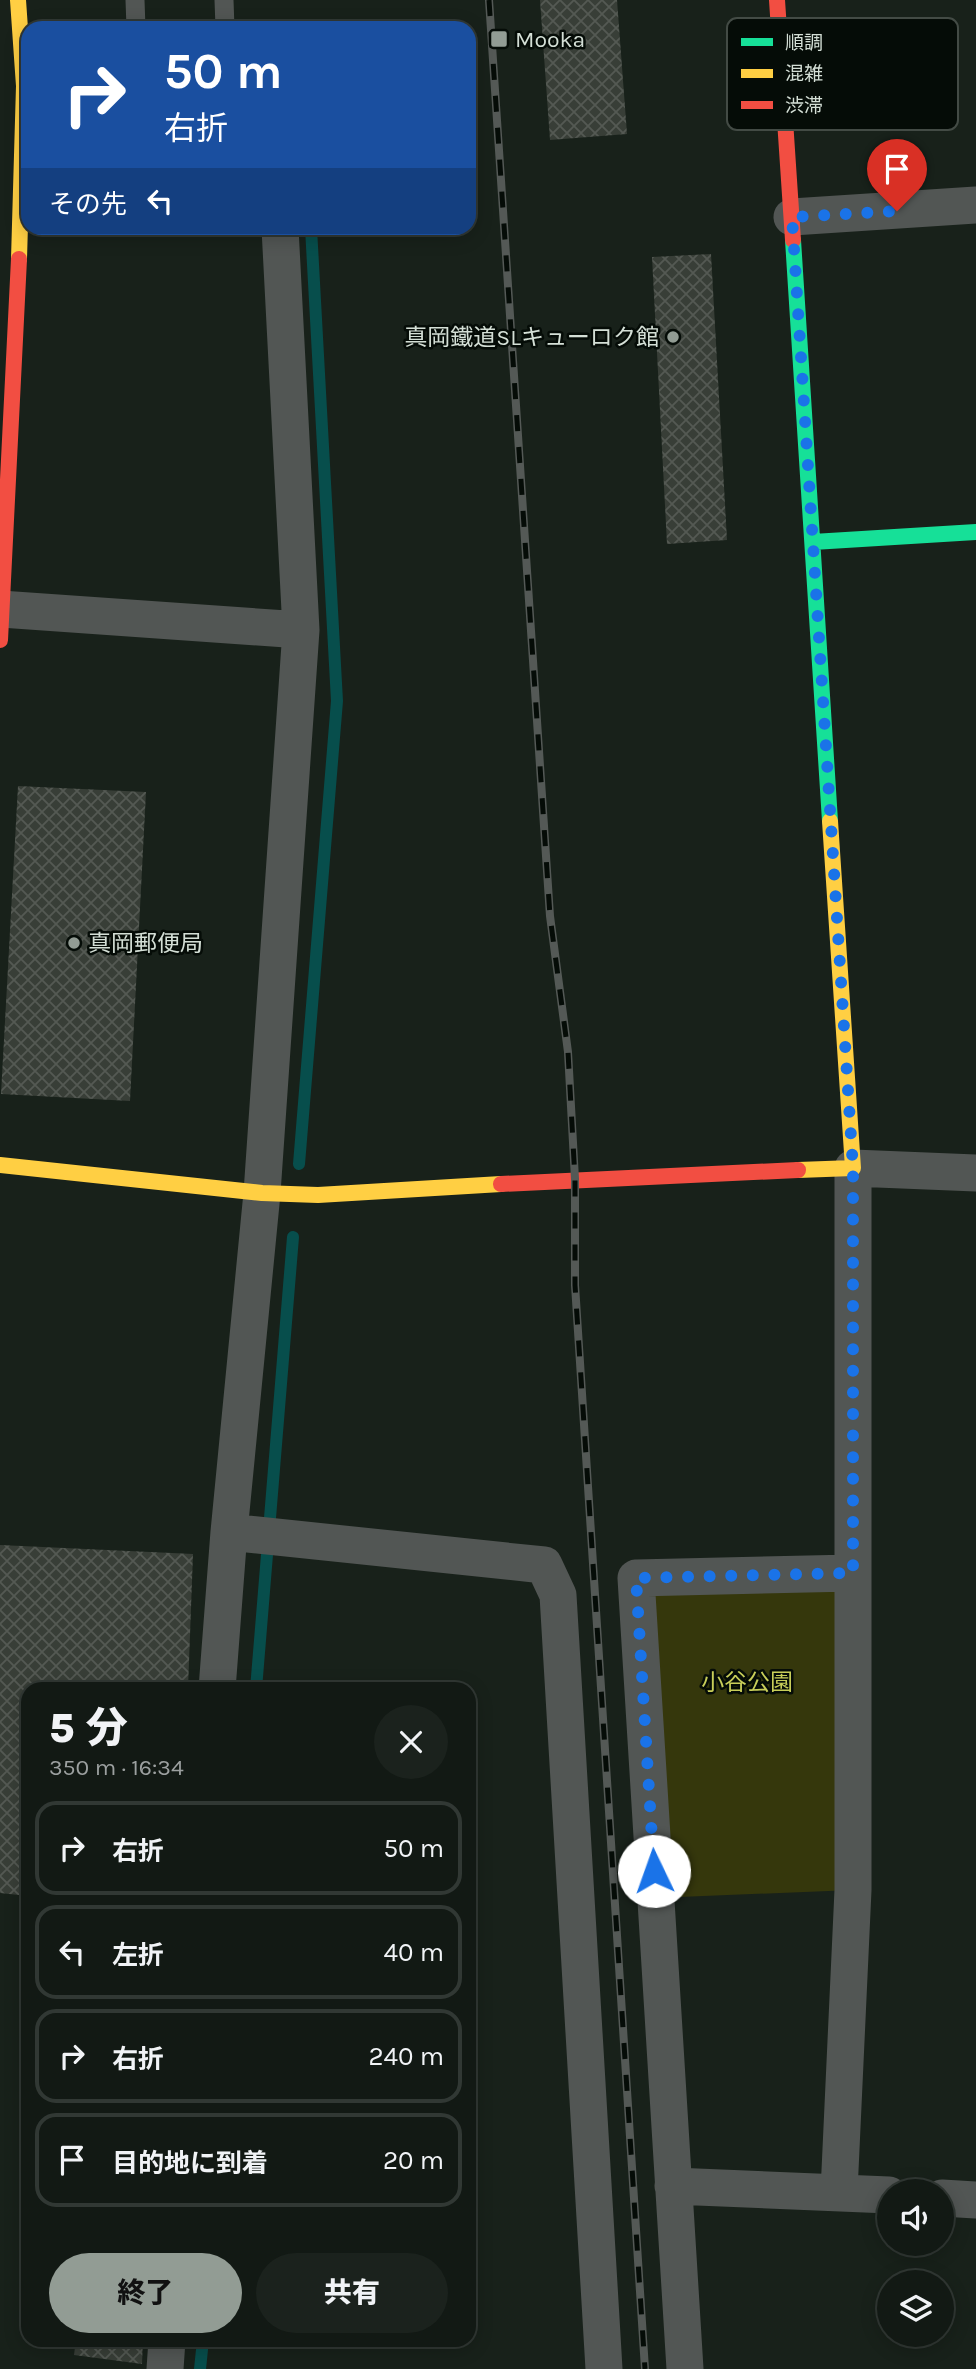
<!DOCTYPE html>
<html lang="ja">
<head>
<meta charset="utf-8">
<style>
	body { margin:0; font-family:Karla,"Noto Sans JP",sans-serif; background:#1b221d; color:#f1f3f6; height:100vh; display:flex; flex-direction:column; font-size:26px; white-space:nowrap }
	* { box-sizing:border-box; margin:0 }
	p { font-size:23px; color:#9ca0a0 }
	.icon { flex:none; width:38px; height:38px; fill:none; stroke:currentColor; stroke-width:2; stroke-linecap:round; stroke-linejoin:round }
	.map { position:relative; flex:1; overflow:hidden }
	.drawer { position:absolute; left:21px; top:1682px; width:455px; height:665px; display:flex; flex-direction:column; background:#121914; border-radius:21px; box-shadow:0 4px 18px #0003,0 0 0 2px #313834 }
	.drawer>* { flex:none }
	.hud { position:absolute; left:21px; top:21px; width:455px; height:214px; border-radius:21px; box-shadow:0 4px 18px #0003,0 0 0 2px #313834; background:#1a4fa0; color:#fff; overflow:hidden }
	.fabs { position:absolute; left:877px; top:2179px; display:grid; gap:14px }
	.fabs a { display:grid; place-items:center; width:77px; height:77px; border-radius:50%; background:#121914; box-shadow:0 4px 18px #0003,0 0 0 2px #313834; font-size:35px }
	.pin { position:absolute; display:grid; place-items:center; width:60px; height:60px; color:#fff; margin:-72px -30px; border-radius:50% 50% 50% 0; rotate:-45deg; box-shadow:0 0 7px #0007 }
	.pin .icon { rotate:45deg }
	.me { position:absolute; width:77px; margin:-38px; rotate:357deg; stroke-linejoin:round; filter:drop-shadow(0 0 5px #0008) }
	.turn { display:flex; align-items:center; gap:24px; height:147px; padding:0 28px; font-size:32px }
	.turn .icon { width:91px; height:91px; stroke-width:2.5 }
	.turn b { display:block; font-size:49px; line-height:60px }
	.then { display:flex; align-items:center; height:66px; padding:0 28px; background:#0003; gap:14px; font-size:26px }
	.round { display:grid; place-items:center; flex:none; width:74px; height:74px; border-radius:37px; background:#1b221d }
	.head { display:flex; align-items:center; justify-content:space-between; height:119px; padding:0 28px }
	h1 { font-size:42px; font-weight:800; line-height:52px }
	.primary-button { display:flex; gap:14px; margin-top:auto; padding:14px 28px }
	.primary-button a { flex:1; height:80px; border-radius:42px; background:#929c94; color:#111; font-size:28px; font-weight:800; line-height:80px; text-align:center }
	.primary-button a+a { background:#1b221d; color:#f1f3f6 }
	ul { padding:0; list-style:none }
	li { display:flex; align-items:center; gap:21px; height:94px; margin:0 14px 10px; padding:0 14px; border:4px solid #313834; border-radius:21px }
	li div { flex:1 }
	li b { display:block; font-size:26px }
	li em { font-style:normal }
	.map>svg:first-child { display:block }
</style>
</head>
<body>
<div class="map">
<svg width="976" height="2369" viewBox="0 0 976 2369">
	<defs>
		<pattern id="building-cross-hatch" width="8" height="8" patternUnits="userSpaceOnUse" patternTransform="scale(1.75)"><rect width="8" height="8" fill="#383e37"/><path d="M0 0l8 8M0 8l8-8" fill="none" stroke="#545953"/></pattern>
	</defs>
	<rect width="100%" height="100%" fill="#18211a"/>
	<path fill="#35370c" d="M853,1573V1890L655,1898L636,1578Z"/>
	<g fill="none" stroke-linecap="round" stroke-linejoin="round">
		<path stroke="#074e4c" stroke-width="12" d="M299,1164L337,701L311,228
			M256,1689L293,1237
			M200,2369L203,2340"/>
	</g>
	<path fill="url(#building-cross-hatch)" d="M540,0H617L627,134L550,140Z
		M711,254L727,540L667,544L652,257Z
		M18,786L146,792L130,1101L1,1094Z
		M0,1545L193,1554L188,1689H28V1896L0,1893Z
		M76,2340H143L142,2364L74,2355Z"/>
	<g fill="none" stroke-linecap="round" stroke-linejoin="round">
		<path stroke="#525654" stroke-width="19" d="M135,0L136,28
			M224,0L225,28"/>
		<path stroke="#525654" stroke-width="37" d="M792,217L976,205
			M0,609L301,630
			M229,1532L544,1565L558,1595L604,2369
			M217,1689L229,1532L262,1193L301,630L280,228
			M673,2186L889,2195
			M839,2192L853,1890V1168L976,1173
			M942,2198L976,2200
			M165,2369L167,2340
			M685,2369L636,1578L853,1573"/>
		<path stroke="#16e098" stroke-width="16" d="M793,240L830,821
			M813,542L976,532"/>
		<path stroke="#ffcf43" stroke-width="16" d="M18,0L24,86L19,259
			M0,1165L262,1193L318,1195L501,1184
			M798,1170L853,1168L830,821"/>
		<path stroke="#f24e42" stroke-width="16" d="M777,0L793,240
			M0,640L19,259
			M501,1184L798,1170"/>
		<g stroke="#545956" stroke-width="8">
			<path id="rail" d="M489,0L550,916L568,1052L575,1179V1285L645,2369"/>
		</g>
		<use href="#rail" stroke="#050c07" stroke-width="5" stroke-dasharray="16" stroke-linecap="butt"/>
	</g>
	<g fill="none" stroke-linecap="round" stroke-linejoin="round">
		<path stroke="#1a73e8" stroke-width="12" stroke-dasharray="0 21.6" d="M654,1871L636,1578L853,1573V1168L792,217L897,211"/>
	</g>
	<g fill="#929c94" stroke="#050c07" stroke-width="2.5">
		<rect x="490" y="30" width="18" height="18" rx="3.5"/>
		<circle cx="673" cy="337" r="7"/>
		<circle cx="74" cy="943" r="7"/>
	</g>
	<g text-anchor="middle" stroke-width="5" stroke-linejoin="round" paint-order="stroke">
		<g font-size="23" fill="#d4dfd6" stroke="#050c07" text-anchor="start">
			<text x="515" y="47">Mooka</text>
			<text x="659" y="345" text-anchor="end">真岡鐵道SLキューロク館</text>
			<text x="88" y="951">真岡郵便局</text>
		</g>
		<g font-size="23" fill="#c8ce59" stroke="#050c07">
			<text x="747" y="1690">小谷公園</text>
		</g>
	</g>
	<rect x="727" y="18" width="231" height="112" rx="10" fill="#050c07" stroke="#434b45" stroke-width="2"/>
	<rect x="741" y="38" width="32" height="8" fill="#16e098"/>
	<rect x="741" y="69" width="32" height="9" fill="#ffcf43"/>
	<rect x="741" y="101" width="32" height="8" fill="#f24e42"/>
	<g font-size="19" fill="#d4dfd6">
		<text x="785" y="49">順調</text>
		<text x="785" y="80">混雑</text>
		<text x="785" y="112">渋滞</text>
	</g>
</svg>
<div class="fabs">
<a><svg class="icon" aria-label="sound" viewBox="0 0 24 24"><path d="M4 9h4l5-4v14l-5-4H4zM17 9q2 3 0 6"/></svg></a>
<a><svg class="icon" aria-label="layers" viewBox="0 0 24 24"><path d="M12 4l9 5-9 5-9-5zM3 14l9 5 9-5"/></svg></a>
</div>
<div class="pin" style="left:897px;top:211px;background:#d93025"><svg class="icon" aria-label="arrive" viewBox="0 0 24 24"><path d="M6 21V4h12l-3 4 3 4H6"/></svg></div>
<svg class="me" style="left:654px;top:1871px" viewBox="-20 -20 40 40"><circle r="19" fill="#fff"/><path d="M0-13L10 11 0 6-10 11z" fill="#1a73e8"/></svg>
<div class="hud">
<div class="turn"><svg class="icon" aria-label="right" viewBox="0 0 24 24"><path d="M7 20v-9h11M14 6l5 5-5 5"/></svg><div><b>50 m</b>右折</div></div>
<div class="then">その先<svg class="icon" aria-label="left" viewBox="0 0 24 24"><path d="M17 20v-9H6M10 6l-5 5 5 5"/></svg></div>
</div>
<section class="drawer">
<div class="head"><div><h1>5 分</h1><p>350 m · 16:34</p></div><a class="round"><svg class="icon" aria-label="close" viewBox="0 0 24 24"><path d="M6 6l12 12M18 6L6 18"/></svg></a></div>
<ul>
<li><svg class="icon" aria-label="right" viewBox="0 0 24 24"><path d="M7 20v-9h11M14 6l5 5-5 5"/></svg><div><b>右折</b></div><em>50 m</em></li>
<li><svg class="icon" aria-label="left" viewBox="0 0 24 24"><path d="M17 20v-9H6M10 6l-5 5 5 5"/></svg><div><b>左折</b></div><em>40 m</em></li>
<li><svg class="icon" aria-label="right" viewBox="0 0 24 24"><path d="M7 20v-9h11M14 6l5 5-5 5"/></svg><div><b>右折</b></div><em>240 m</em></li>
<li><svg class="icon" aria-label="arrive" viewBox="0 0 24 24"><path d="M6 21V4h12l-3 4 3 4H6"/></svg><div><b>目的地に到着</b></div><em>20 m</em></li>
</ul>
<div class="primary-button"><a>終了</a><a>共有</a></div>
</section>
</div>
</body>
</html>
